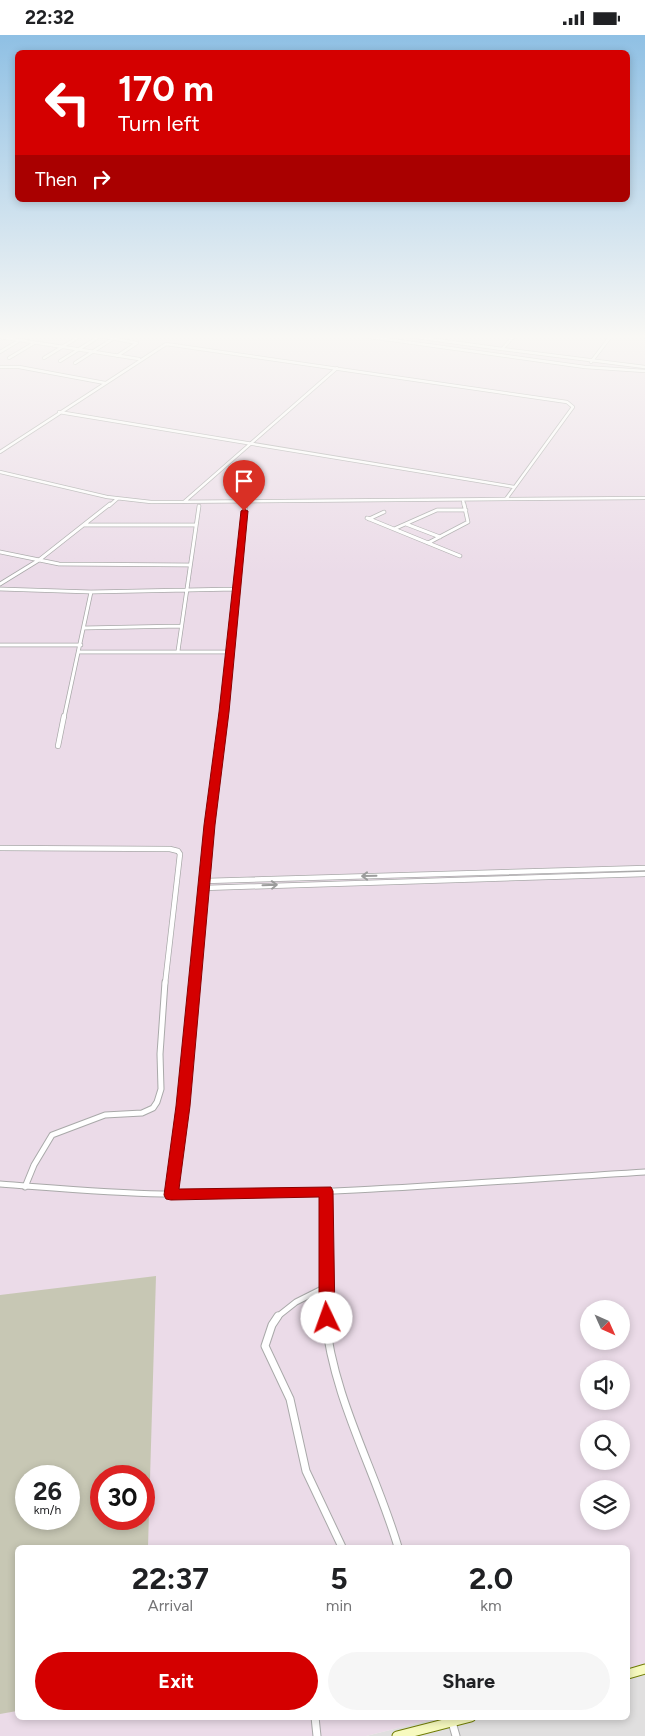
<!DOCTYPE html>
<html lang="en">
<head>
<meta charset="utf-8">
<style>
	body { margin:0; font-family:Figtree,sans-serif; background:#f6f6f6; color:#202124; height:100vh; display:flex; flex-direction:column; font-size:19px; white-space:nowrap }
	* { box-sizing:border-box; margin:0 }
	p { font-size:16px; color:#757577 }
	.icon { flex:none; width:28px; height:28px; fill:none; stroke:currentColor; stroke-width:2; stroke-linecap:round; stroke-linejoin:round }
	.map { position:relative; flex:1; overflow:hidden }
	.details { position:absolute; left:15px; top:1510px; width:615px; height:175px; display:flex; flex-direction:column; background:#fff; border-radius:8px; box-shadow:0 2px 8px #0003 }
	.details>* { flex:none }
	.top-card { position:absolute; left:15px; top:15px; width:615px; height:152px; border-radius:8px; box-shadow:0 2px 8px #0003; background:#d40000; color:#fff; overflow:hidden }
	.needle { width:32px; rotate:135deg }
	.buttons { position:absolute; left:580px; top:1265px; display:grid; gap:10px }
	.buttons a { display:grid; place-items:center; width:50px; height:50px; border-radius:50%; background:#fff; box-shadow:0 2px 8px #0003; font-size:25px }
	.speed { position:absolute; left:15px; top:1430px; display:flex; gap:10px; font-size:25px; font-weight:700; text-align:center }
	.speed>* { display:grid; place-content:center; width:65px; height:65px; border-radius:50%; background:#fff; box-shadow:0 2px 8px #0003; line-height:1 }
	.speed small { font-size:12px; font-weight:400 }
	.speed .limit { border:8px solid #d22; background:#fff; color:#111 }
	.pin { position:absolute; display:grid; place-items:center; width:42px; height:42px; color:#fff; margin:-51px -21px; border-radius:50% 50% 50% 0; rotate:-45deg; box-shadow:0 0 5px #0007 }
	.pin .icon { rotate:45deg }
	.me { position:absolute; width:55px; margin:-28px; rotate:357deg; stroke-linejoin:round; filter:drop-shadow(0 0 4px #0008) }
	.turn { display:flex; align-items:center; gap:18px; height:105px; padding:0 20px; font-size:22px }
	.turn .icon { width:65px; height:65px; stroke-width:2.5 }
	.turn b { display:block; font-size:35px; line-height:42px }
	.then { display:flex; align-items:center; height:48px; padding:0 20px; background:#0003; gap:10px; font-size:19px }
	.eta { display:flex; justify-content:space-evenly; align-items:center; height:85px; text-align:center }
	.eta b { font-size:30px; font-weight:700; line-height:35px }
	.cta { display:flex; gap:10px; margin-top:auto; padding:10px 20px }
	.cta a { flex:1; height:58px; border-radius:30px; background:#d40000; color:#fff; font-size:20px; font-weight:700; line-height:58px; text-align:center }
	.cta a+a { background:#f6f6f6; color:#202124 }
	.status { display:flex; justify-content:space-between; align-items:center; height:35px; padding:0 25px; background:#fff; direction:ltr }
	.status svg { height:14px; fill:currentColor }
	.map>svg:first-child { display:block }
</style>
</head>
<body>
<div class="status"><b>22:32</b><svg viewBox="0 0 49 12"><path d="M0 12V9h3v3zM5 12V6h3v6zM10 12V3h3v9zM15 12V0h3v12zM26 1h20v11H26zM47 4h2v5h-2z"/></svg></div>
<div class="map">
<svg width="645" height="1701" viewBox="0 0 645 1701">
	<rect width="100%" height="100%" fill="#f2efe9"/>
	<path fill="#e0dfdf" d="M645,1629V1701H366L438,1683L628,1682V1633Z"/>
	<path fill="#ebdbe8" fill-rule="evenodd" d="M0,301H645V1629L628,1633V1512H18V1682L438,1683L366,1701H0ZM589,1274H621V1306H589ZM589,1334H621V1366H589ZM589,1394H621V1426H589ZM26,1441H69V1484H26ZM101,1441H144V1484H101ZM589,1454H621V1486H589Z"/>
	<path fill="#c7c7b4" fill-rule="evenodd" d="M156,1241L148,1512H18L17,1676L0,1679V1260ZM26,1441H69V1484H26ZM101,1441H144V1484H101Z"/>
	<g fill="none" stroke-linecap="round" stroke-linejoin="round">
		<g stroke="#a9a9a9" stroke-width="4">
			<path id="minor-far4" d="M100,301L137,308L117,321
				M363,301L585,332L645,336
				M408,301L502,314L514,301
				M0,302L139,324
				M502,314L645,332
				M0,317L20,305
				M9,323L34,308
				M44,323L80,301
				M60,326L100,301
				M591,327L611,301
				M75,328L114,303
				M0,332H19L105,348
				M59,377L514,452
				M0,417L166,309L567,367L573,372L506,464
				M0,437L107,462L151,467L645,463
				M463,465L464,471
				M184,467L337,333
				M109,471L117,464
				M246,471V467"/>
		</g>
		<g stroke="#a9a9a9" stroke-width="4.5">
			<path id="minor-far3" d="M367,483L460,521
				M369,484L384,477
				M406,489L440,502
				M84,490H195
				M394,494L437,475H466
				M428,508L468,487L464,469
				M0,517L59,529L190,530
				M0,549L39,525L110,469
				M0,554L91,557L236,554
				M84,593L181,591
				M0,610H81
				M178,616L199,471
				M80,617H230
				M64,683L91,557
				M222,683L246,469"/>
		</g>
		<g stroke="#a9a9a9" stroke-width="6">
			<path id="minor-far2" d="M58,711L64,681
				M0,813L170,814L178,816L180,819L165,949
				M205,846L645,833
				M204,853L645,839
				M195,949L222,681"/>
		</g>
		<g stroke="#a9a9a9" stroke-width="7">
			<path id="minor-far1" d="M0,1149C54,1153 108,1158 162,1159C323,1161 484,1147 645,1137
				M25,1152L34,1130L52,1100L105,1080L142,1078L153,1073L157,1067L161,1054L160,1019L165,947
				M171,1160L183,1071L195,947
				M277,1282L296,1267L326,1252
				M325,1282L326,1156"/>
		</g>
		<g stroke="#a9a9a9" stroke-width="9">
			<path id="minor" d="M278,1281L272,1290L265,1311L290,1364L306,1436L342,1512
				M325,1281C333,1364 375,1434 398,1512
				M315,1682L317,1701
				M452,1687L456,1701"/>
		</g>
		<g stroke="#707d05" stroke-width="11">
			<path id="secondary" d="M628,1639L645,1634
				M397,1701L471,1682"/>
		</g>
		<use href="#minor-far4" stroke="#fff" stroke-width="2.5"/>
		<use href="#minor-far3" stroke="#fff" stroke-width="3"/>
		<use href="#minor-far2" stroke="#fff" stroke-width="4.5"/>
		<use href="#minor-far1" stroke="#fff" stroke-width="5"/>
		<use href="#minor" stroke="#fff" stroke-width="7"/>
		<use href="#secondary" stroke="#f7fabf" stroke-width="9"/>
	</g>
	<defs><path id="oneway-shaft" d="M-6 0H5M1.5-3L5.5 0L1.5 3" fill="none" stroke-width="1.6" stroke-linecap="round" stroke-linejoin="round" transform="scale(1.25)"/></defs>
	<g stroke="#9c9c9c">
		<use href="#oneway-shaft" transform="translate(369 841) rotate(179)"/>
		<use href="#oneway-shaft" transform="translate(270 850) rotate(-2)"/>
	</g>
	<linearGradient id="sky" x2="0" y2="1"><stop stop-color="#8fc0e4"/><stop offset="0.56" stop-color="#f9f8f5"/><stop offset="1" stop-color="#f9f8f5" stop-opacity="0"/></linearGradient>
	<rect width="645" height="539" fill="url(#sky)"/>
	<path fill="#d40000" stroke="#8a0000" d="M244,474L248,476L229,677L215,790L190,1071L179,1154L331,1152L333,1156L335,1283L333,1288L327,1290L322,1288L319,1283V1162L171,1165L166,1164L164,1160L176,1071L204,790L219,677L241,476Z"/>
</svg>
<div class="buttons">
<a><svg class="needle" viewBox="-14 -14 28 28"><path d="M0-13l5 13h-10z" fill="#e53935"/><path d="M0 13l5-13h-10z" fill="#757577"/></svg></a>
<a><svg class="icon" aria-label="sound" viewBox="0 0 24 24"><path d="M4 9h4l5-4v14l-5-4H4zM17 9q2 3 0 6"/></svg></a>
<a><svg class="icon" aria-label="search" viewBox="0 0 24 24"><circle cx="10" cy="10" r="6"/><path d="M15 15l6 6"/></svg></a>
<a><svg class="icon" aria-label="layers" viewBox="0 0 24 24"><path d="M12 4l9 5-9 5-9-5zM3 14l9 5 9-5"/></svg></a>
</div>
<div class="speed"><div>26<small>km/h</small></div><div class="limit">30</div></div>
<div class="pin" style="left:244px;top:476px;background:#d93025"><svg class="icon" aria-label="arrive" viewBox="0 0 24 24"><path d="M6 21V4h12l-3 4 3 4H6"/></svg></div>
<svg class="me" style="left:327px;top:1283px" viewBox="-20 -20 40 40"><circle r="19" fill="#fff"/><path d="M0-13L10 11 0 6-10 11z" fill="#d40000"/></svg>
<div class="top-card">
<div class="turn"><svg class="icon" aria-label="left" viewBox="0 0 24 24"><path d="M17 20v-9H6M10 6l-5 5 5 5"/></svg><div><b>170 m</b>Turn left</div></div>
<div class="then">Then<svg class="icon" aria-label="right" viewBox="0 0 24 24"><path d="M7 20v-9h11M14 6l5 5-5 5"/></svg></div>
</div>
<section class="details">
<div class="eta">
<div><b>22:37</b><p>Arrival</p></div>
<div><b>5</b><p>min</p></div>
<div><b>2.0</b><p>km</p></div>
</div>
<div class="cta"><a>Exit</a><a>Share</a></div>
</section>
</div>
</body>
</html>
